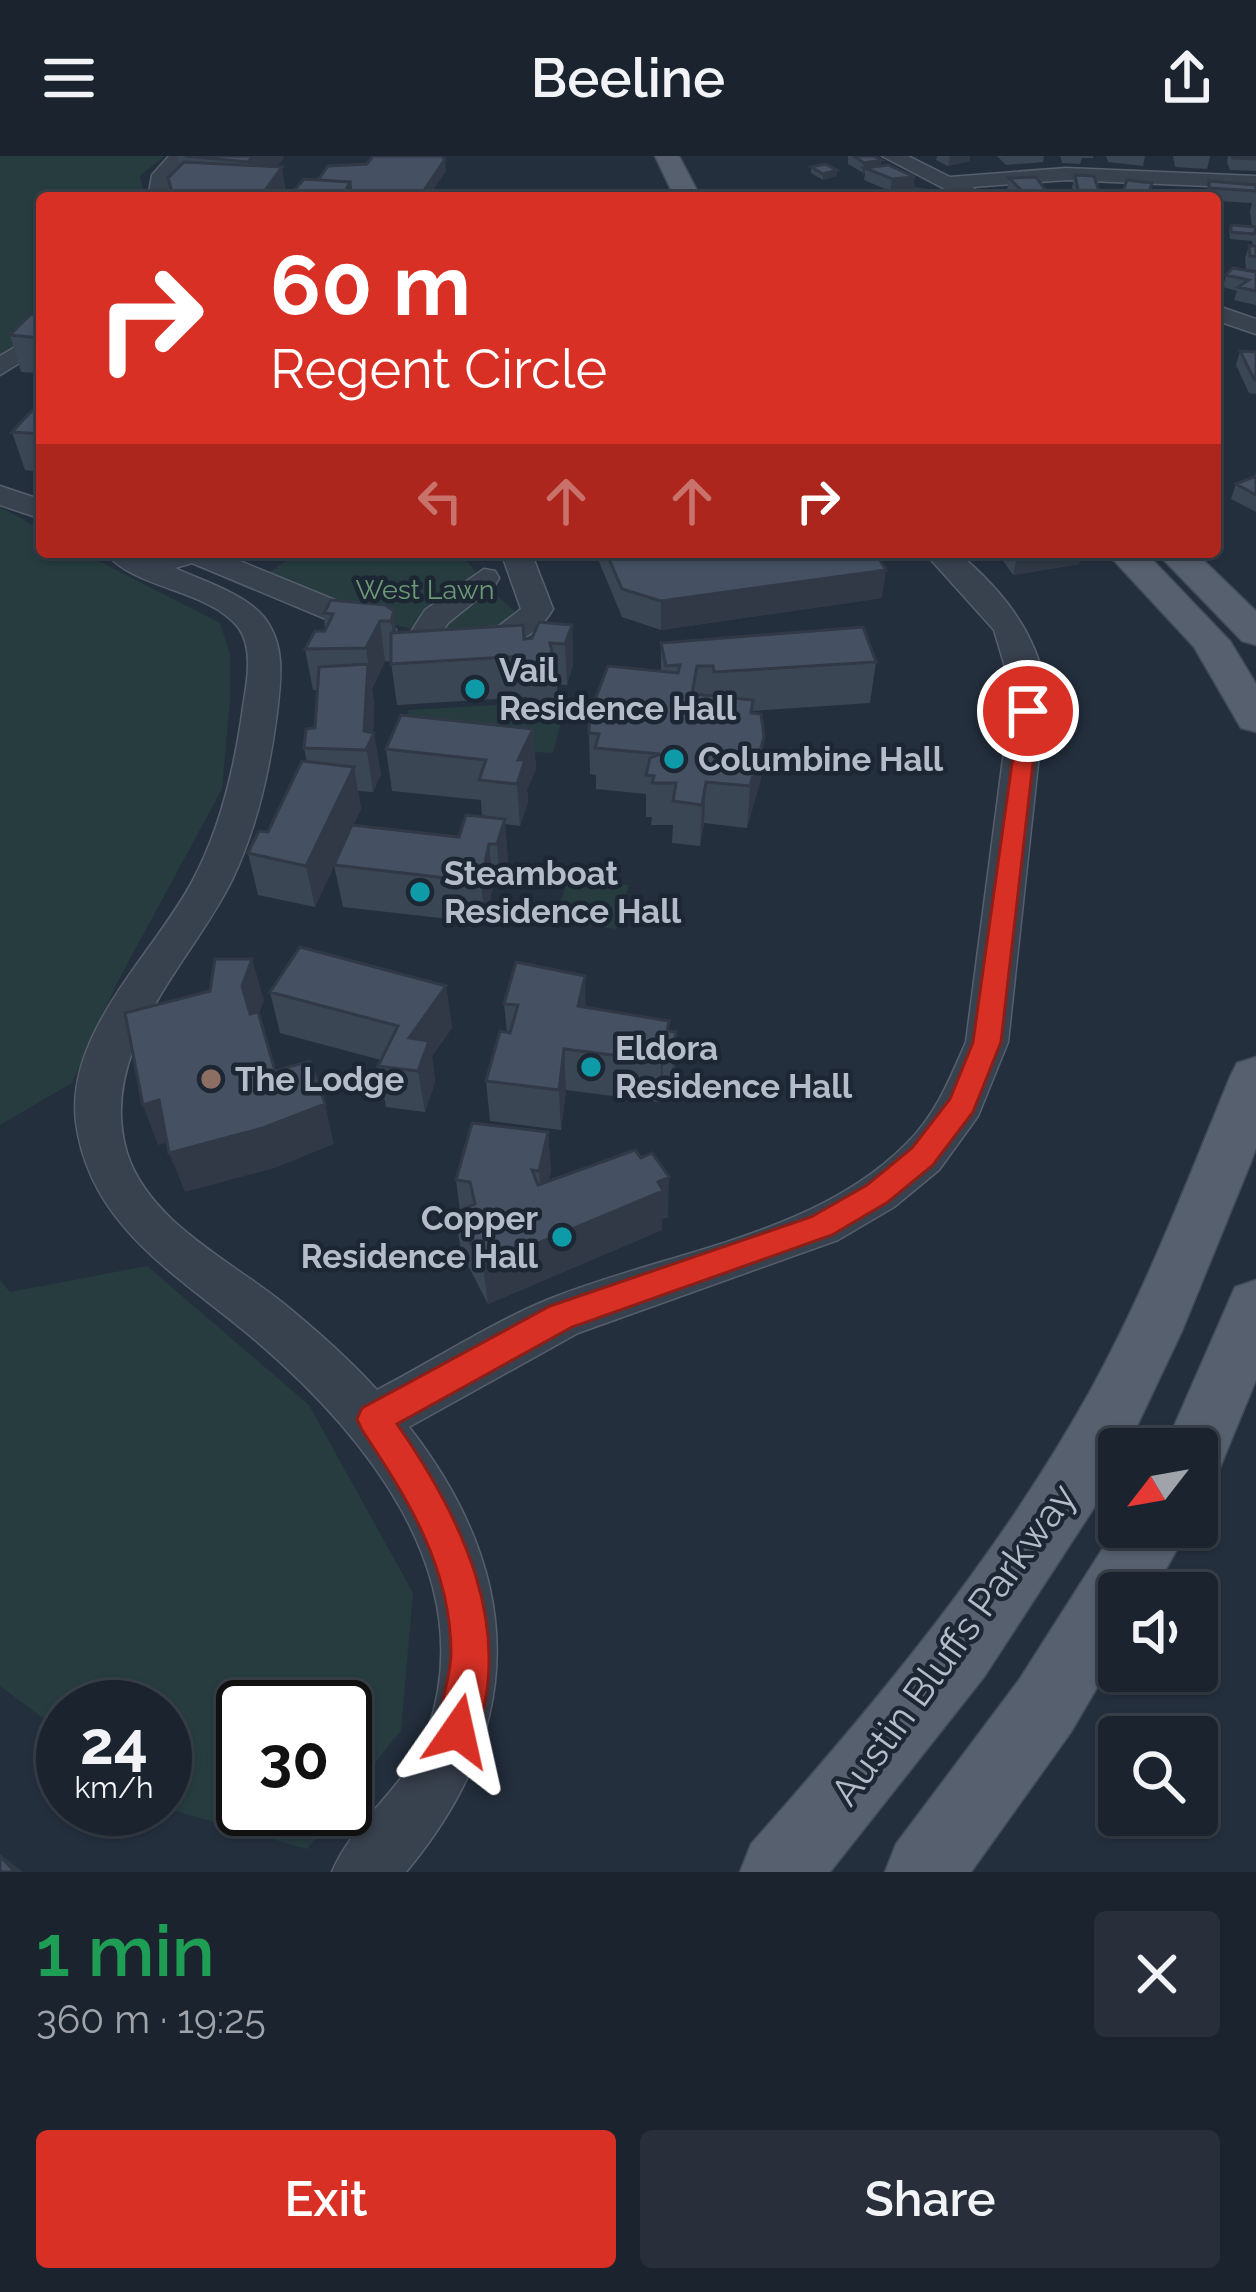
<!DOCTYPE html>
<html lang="en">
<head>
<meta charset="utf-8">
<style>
	body { margin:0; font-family:Raleway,sans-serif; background:#282f3a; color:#f1f3f6; height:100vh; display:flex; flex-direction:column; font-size:45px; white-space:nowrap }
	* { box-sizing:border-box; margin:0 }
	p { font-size:39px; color:#a0a4aa }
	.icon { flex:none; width:66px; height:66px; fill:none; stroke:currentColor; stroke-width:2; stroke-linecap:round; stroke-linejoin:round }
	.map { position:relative; height:1716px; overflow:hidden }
	.details { display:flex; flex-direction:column; background:#1b232e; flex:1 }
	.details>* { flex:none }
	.guide { position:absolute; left:36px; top:36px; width:1185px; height:366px; border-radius:12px; box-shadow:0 3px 9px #0004,0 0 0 3px #39404a; background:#d93025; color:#fff; overflow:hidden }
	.needle { width:78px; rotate:239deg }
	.fabs { position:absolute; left:1098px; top:1272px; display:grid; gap:24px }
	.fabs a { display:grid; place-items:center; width:120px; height:120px; border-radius:12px; background:#1b232e; box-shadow:0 3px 9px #0004,0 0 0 3px #39404a; font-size:60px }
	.speed { position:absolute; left:36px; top:1524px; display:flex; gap:24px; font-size:60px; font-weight:700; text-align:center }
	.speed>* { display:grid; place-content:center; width:156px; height:156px; border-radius:50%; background:#1b232e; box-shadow:0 3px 9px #0004,0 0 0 3px #39404a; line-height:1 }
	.speed small { font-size:30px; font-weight:400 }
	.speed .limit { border:6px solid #111; border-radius:18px; background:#fff; color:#111 }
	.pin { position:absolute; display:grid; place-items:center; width:102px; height:102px; color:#fff; margin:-51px; border:6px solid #fff; border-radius:50%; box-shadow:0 3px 12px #0007 }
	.me { position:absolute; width:132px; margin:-66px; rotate:11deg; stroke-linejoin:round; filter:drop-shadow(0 0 9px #0008) }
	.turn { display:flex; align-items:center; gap:42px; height:252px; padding:0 36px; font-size:54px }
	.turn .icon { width:156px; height:156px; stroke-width:2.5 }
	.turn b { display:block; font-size:84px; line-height:102px }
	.lanes { display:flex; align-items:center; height:114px; padding:0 36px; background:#0003; justify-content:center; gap:60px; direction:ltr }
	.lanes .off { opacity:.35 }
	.round { display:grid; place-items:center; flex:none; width:126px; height:126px; border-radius:12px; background:#282f3a }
	.headline { display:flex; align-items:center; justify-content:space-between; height:204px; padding:0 36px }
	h1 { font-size:72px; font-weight:600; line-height:90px; color:#1e9e55 }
	.cta { display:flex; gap:24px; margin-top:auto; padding:24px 36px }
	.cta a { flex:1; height:138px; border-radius:12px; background:#d93025; color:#fff; font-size:48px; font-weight:600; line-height:138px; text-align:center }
	.cta a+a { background:#282f3a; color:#f1f3f6 }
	header { display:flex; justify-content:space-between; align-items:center; height:156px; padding:0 36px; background:#1b232e; font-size:54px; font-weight:600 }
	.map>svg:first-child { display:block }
</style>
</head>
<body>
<header><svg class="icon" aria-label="menu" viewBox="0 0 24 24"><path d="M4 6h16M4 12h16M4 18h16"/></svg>Beeline<svg class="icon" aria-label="share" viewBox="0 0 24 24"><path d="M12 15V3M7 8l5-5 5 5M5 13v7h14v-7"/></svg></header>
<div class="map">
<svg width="1256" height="1716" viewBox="0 0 1256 1716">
	<rect width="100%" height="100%" fill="#242f3e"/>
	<path fill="#263c3f" d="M0,0H165L140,20L145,42H42V172L0,199Z
		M0,351L42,374V396H81L220,467L230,498V544L222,633L118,825L72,927L0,969Z
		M299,396H460L489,433L518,458C454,509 330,446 265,419Z
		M516,548L517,565L562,563L553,597L408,589V554Z
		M569,720L629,729L616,773L554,764Z
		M147,1110L309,1249L413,1437L401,1574L345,1645V1551H243V1653H339L307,1693L165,1652V1551H63V1577L0,1530V1124L10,1136Z"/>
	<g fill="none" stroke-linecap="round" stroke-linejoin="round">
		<g stroke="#565f6c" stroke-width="3">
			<path id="minor" d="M169,0H190L172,20L168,42H148L152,19Z
				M882,0H908L950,21L1066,12L1256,20V32L1066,24L973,31L980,42H962Z
				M1215,149L1256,163V178L1215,164Z
				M42,175V193L0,219V200Z
				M0,330L42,344V363L0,349Z
				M105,396H218L391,467L396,474L391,481H369L192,407L175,412C203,425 243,437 263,460C286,488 281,523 277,557C270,613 257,672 232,724C190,809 96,893 127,997C149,1066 231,1105 283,1147C316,1174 349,1203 377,1234C433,1205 489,1168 547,1144C664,1096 814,1081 906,988C935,960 950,923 966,886L1012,534L994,474L924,396H957C1001,433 1037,476 1046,534L1008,886L978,960L939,1014L894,1051L838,1084L578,1177L409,1271C525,1420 528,1570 406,1716H332C354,1663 409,1630 428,1574C482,1416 361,1273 248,1178C176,1118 89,1069 76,966C65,876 155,797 193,724C221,671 235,610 243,551C247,526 254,492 238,471C206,432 135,434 105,396Z
				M501,396H531L553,453C535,485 496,499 461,490L456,483L461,476L499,470L521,453Z
				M484,413L495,415L499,422L495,429L448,467L428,500H404L400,493L425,454Z"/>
		</g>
		<g stroke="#414a57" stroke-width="3">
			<path id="major" d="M655,0H679L701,42H675Z
				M1106,396H1145L1230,485L1256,528V576L1241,572L1194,491Z
				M1156,396H1195L1256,455V489L1242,485Z
				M1256,901V992L1251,1006L1182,1175L1126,1293H1119V1307L1101,1341L984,1521L830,1716H740L751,1688C876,1547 997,1402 1089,1237C1145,1136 1186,1028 1230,921L1237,907Z
				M1256,1124V1224L1219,1314L1197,1323V1293H1164L1235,1131Z
				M1119,1367L1189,1371L1153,1437H1119V1494L1071,1576L971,1716H885L896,1688L1019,1524Z"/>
		</g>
		<use href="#minor" fill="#38414e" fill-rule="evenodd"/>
		<use href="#major" fill="#56606e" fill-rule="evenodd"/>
	</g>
	<path fill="#3b4654" d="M177,0H284L277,11L287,42H172L168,22L179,11Z
		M848,0H873L881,4L880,10L914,32L944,42H900L903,34L890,35L864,24L865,18L848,8Z
		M937,0H970V5L948,10L936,4Z
		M997,0H1044L1043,6L1006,9Z
		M1060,0H1093V2H1082L1080,8L1062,7Z
		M1106,0H1145L1143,10L1108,6Z
		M1173,0H1210V1L1207,13L1175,11Z
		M1228,0H1256V15L1230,14L1227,6Z
		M811,11L837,14L836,20L823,24L811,17Z
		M1075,19L1099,35L1097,42H1075L1072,31Z
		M1009,22L1048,38L1047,42H1015L1007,34Z
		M1127,24L1152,27L1149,42H1121Z
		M1209,25L1256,29V114L1246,113L1245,102L1249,90H1253L1252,85L1230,83L1229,75L1231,69L1252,71L1250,55L1252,47L1215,45V42H1206Z
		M1256,116V149L1234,144L1237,135L1223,131L1226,119Z
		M42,159V239L36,219L38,217L21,216L10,179Z
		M1240,195L1256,196V238L1249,237L1236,209Z
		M42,244V316L25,314L12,276Z
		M1256,316V356L1231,343L1236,328L1255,320Z
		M595,396H875L882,442L661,474L622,461Z
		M997,396H1082L1079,408L1013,419Z
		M385,449L397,477L524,483L532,482L572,469L573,509L567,529L557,528L558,555L528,556L527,541L397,549L391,506L385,505L372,533L374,549L373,576L381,618L373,636L358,635L361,653L353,669L459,681L482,661L481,644L392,635L386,593L533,573L536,614L527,633L528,646L520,670L505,668L508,705L500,730L493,729L485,767L343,751L334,709L315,751L258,739L248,697L268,676L307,606L304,592L315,572L317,534H313L305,493L325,475L324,457Z
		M661,487L876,506L870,547L752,555L761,622L747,672L704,667L700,690L672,687L673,669H651L652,661H646V638L596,633V619L590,618L589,577L661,516Z
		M446,830L452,872L432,900L435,926L425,956L386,951L378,910L381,904L280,877L270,836Z
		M504,848L586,851L676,876L675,917L672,937L662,936L660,946L566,934L561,974L490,965L486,925L507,876Z
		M548,976L551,1016L548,1025L668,1061L662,1063V1074L488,1148L461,1096L455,1057L460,1055L456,1024Z"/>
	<path fill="#303945" d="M253,0H284V2L254,39L248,6Z
		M950,0H970V5L948,10Z
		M445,3L446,15L428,42L423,36Z
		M881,4L879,16L865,12V18L862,19L864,7Z
		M282,11L287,42H258Z
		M837,14L836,20L823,24V18Z
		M915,21L914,33L904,30L903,34L890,35L892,23Z
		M1225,177L1221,190L1215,192V180Z
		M1018,396H1082L1079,408L1013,419Z
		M886,414L882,442L661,474V445Z
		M394,455L399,496L397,506L391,465Z
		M380,465L385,505L372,533L366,492Z
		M572,469L573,509L567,529L565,488Z
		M368,508L374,549L373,580L374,577L381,618L373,636L364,575Z
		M533,573L536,614L527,633L528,646L520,670L517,628L518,604Z
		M764,581L761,622L747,672L750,630Z
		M354,611L361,653L315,751L306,710Z
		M706,626L704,667L700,690L702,649Z
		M505,663L508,705L500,730L497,688Z
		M489,688L493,729L485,767L481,726Z
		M252,803L264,844L254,871L242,830Z
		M585,820L586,861L578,850Z
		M446,830L452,872L432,900L435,926L425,956L418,915L409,882Z
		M676,876L675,917L672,937L673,896Z
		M564,893L566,934L561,974L559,934Z
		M663,895L662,936L660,946L661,905Z
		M159,944L174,985L158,989L143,949Z
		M325,948L334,988L275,1012L185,1036L169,997Z
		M548,976L551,1016L542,1054L539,1015Z
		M669,1021L668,1061L662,1063V1074L488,1148L483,1110Z
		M0,1698L23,1716H15Z"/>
	<path fill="#455162" stroke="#303945" stroke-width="3" d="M185,0H253L248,6Z
		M373,0H441L445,3L423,36L431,42H349L351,37L350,26L318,24L328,10L367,8Z
		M854,0H873L881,4L864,7Z
		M1232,0H1256V3L1233,2Z
		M184,6L282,11L266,33L280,34L279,39L258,41L271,42H200L204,38L172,36L168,22Z
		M825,8L837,14L823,18L811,11Z
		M888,9L915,21L892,23L865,12Z
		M1075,19L1094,20L1099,35L1078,34Z
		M1036,21L1048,38L1036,39L1023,36L1009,22Z
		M304,23L350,26L342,42H302L304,39L291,38Z
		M1127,24L1152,27L1149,38L1123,35Z
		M1209,25L1256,29V35L1209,32Z
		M904,30L945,38L930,42H907L900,38L910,36Z
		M1231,69L1256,71V73L1254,78L1231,76Z
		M1249,90H1256V101L1250,100Z
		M1233,112L1256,116V135L1238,131L1249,124L1226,119Z
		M31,158L42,159V182L10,179Z
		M1240,195L1256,196V224L1254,223Z
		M42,244V278L12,276Z
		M1256,320V339L1236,328Z
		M606,396H875L886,414L661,445L622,433Z
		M331,444L385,449L394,455L391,465H380L366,492L305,493L315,475H325L333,458L324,457Z
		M539,466L572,469L565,488L550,487L556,514L526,515L524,500L391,508V477L523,469L524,483L532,482Z
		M863,471L876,506L714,516L713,510H697L692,538L753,544L751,557L761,558L764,581L750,630L706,626L702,649L673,645L676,627H652L654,620L646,619L650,602L660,598L595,592L599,578L589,577L590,557L608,510L678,517L680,509L666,510L661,487Z
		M368,508L364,575L374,577L366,594L304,592L306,573L315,572L319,511Z
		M401,559L533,573L518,604H525L517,628L479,624L486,604L386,593Z
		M302,605L354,611L306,710L248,697L259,675L268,676Z
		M466,659L505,663L497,688H489L481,726L334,709L352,669L459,681Z
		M300,791L446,830L409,882L429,885L418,915L378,910L398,870L270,836Z
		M215,803H252L242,830L250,858L258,856L275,915L310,905L325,948L263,972L169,997L159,944L143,949L125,857L210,835Z
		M516,806L585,820L578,850L669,865L667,875L676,876L673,896L663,895L661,905L564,893L559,934L486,925L500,875L510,877L518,849L504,848Z
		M472,967L548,976L539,1015L532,1014L538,1029L635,994L641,1002L652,997L669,1021L658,1026L663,1035L483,1110L455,1057L475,1048L470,1026L456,1024Z
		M0,1700L15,1716H0Z"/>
	<path fill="#d93025" stroke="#8d1f18" stroke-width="3" d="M1020,550L1039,555L1001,886L973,956L933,1009L888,1046L832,1079L572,1171L397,1268C461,1360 519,1477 472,1589L458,1595L444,1589C432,1560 451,1528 451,1497C451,1412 408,1343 362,1274L357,1263L362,1252L550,1150L811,1061L867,1029L912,992L950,943L973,886Z"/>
	<g fill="#0f9aa8" stroke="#1d2633" stroke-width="4.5">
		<circle cx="475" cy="533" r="12"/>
		<circle cx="674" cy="603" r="12"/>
		<circle cx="420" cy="736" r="12"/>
		<circle cx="591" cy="911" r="12"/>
		<circle cx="562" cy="1081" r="12"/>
	</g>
	<circle fill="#8d6e63" stroke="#1d2633" stroke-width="4.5" cx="211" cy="923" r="12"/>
	<g text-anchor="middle" stroke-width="9" stroke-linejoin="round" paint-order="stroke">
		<g font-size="27" fill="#6b9a76" stroke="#1d2633">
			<text x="425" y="443">West Lawn</text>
		</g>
		<g font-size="33" font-weight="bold" fill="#b4bcc9" stroke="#1d2633" text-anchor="start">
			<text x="499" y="526">Vail<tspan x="499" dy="38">Residence Hall</tspan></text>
			<text x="698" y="615">Columbine Hall</text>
			<text x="444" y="729">Steamboat<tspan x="444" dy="38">Residence Hall</tspan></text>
			<text x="615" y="904">Eldora<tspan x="615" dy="38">Residence Hall</tspan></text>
			<text x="235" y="935">The Lodge</text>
			<text x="538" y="1074" text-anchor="end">Copper<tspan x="538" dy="38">Residence Hall</tspan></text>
		</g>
		<g font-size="39" fill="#b4bcc9" stroke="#1d2633">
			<text transform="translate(953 1488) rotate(-54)" y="14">Austin Bluffs Parkway</text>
		</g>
	</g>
</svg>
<div class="fabs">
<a><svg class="needle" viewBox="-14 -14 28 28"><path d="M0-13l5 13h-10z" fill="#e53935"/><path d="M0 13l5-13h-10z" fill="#a0a4aa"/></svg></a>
<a><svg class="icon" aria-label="sound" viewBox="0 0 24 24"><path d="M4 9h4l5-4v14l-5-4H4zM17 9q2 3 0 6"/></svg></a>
<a><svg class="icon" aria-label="search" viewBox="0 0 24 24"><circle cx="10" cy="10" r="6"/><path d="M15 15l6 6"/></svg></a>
</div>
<div class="speed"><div>24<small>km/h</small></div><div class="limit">30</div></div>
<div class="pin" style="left:1028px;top:555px;background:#d93025"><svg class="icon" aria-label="arrive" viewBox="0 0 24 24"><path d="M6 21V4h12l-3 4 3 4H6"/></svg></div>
<svg class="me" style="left:458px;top:1575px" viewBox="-20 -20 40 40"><path d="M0-17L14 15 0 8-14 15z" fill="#d93025" stroke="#fff" stroke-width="4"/></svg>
<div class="guide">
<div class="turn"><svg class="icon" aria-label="right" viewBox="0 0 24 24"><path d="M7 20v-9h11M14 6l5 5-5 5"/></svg><div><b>60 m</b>Regent Circle</div></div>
<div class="lanes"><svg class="icon off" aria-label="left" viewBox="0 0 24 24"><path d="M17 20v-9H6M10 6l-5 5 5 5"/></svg><svg class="icon off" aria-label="ahead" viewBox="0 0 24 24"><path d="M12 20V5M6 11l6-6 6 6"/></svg><svg class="icon off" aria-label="ahead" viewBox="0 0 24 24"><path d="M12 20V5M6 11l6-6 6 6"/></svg><svg class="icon" aria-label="right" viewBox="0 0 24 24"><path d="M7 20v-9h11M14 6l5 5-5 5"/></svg></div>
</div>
</div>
<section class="details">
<div class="headline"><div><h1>1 min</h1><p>360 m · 19:25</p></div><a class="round"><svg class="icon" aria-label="close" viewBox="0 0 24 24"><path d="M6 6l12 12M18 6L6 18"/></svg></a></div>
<div class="cta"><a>Exit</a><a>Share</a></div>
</section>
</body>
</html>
